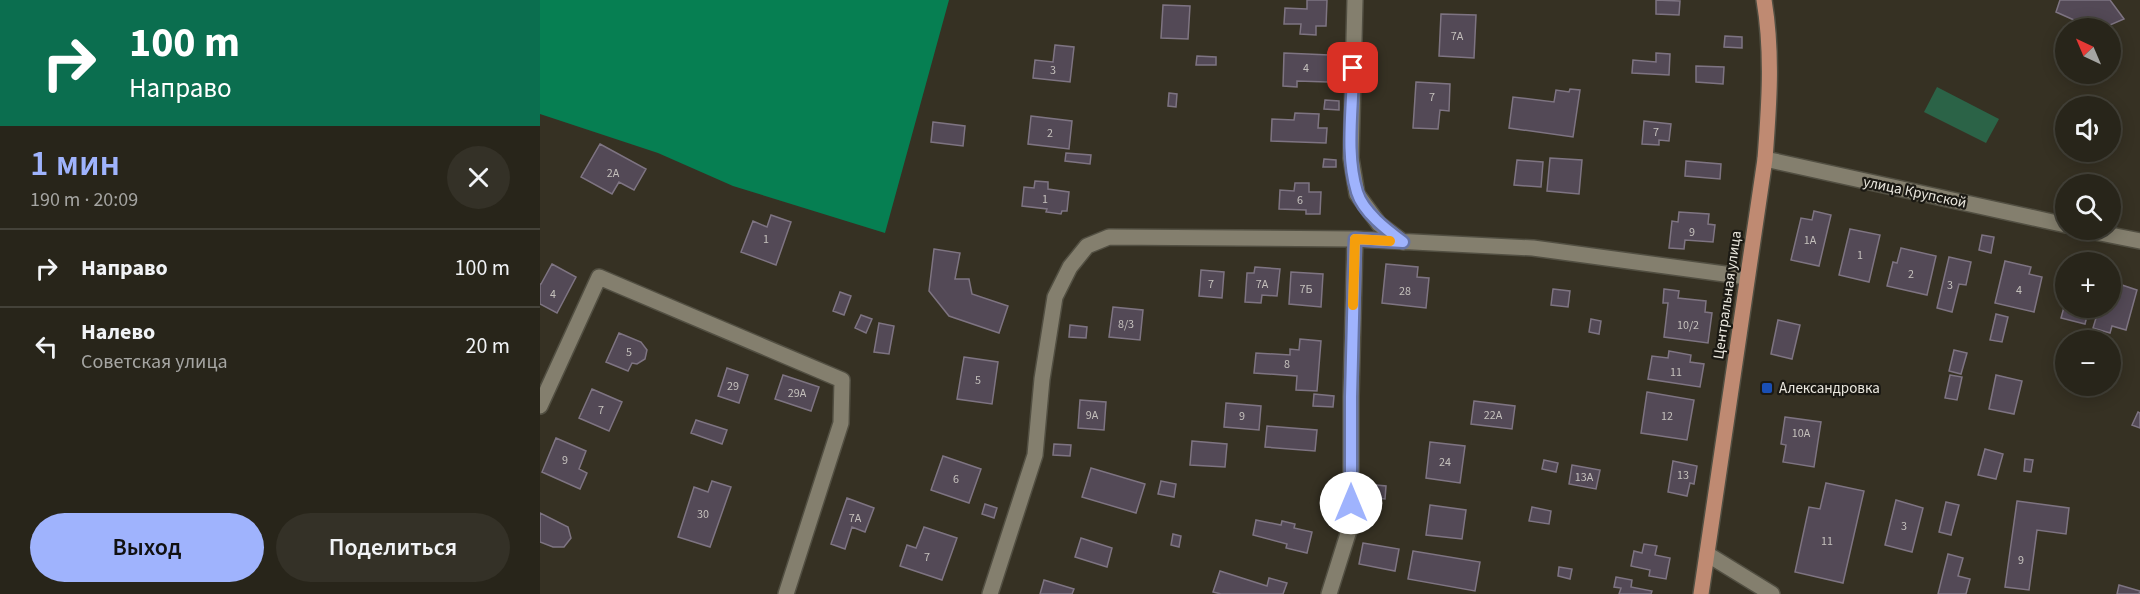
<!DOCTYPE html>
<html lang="ru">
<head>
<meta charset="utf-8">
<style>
	body { margin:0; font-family:"Source Sans 3",sans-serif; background:#343127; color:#f1f3f6; height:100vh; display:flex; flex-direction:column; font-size:22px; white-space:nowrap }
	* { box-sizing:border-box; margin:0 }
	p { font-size:20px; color:#a5a5a2 }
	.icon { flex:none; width:33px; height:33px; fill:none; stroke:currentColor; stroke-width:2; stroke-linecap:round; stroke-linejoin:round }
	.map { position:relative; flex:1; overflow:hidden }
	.sheet { display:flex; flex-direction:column; background:#28251a; width:540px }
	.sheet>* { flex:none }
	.hud { background:#0b6e4f; color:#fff; overflow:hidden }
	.needle { width:39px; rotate:316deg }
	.fabs { position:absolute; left:1515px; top:18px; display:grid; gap:12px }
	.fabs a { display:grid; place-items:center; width:66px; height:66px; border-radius:50%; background:#28251a; box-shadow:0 3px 15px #0003,0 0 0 2px #444239; font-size:30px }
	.pin { position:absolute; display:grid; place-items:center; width:51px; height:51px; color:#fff; margin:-26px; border-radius:12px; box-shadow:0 3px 9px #0006 }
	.me { position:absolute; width:66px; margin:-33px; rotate:0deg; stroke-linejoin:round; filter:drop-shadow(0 0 4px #0008) }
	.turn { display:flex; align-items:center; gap:21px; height:126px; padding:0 30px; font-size:27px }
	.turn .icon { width:78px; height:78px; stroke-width:2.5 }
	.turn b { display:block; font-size:42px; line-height:51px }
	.round { display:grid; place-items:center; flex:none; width:63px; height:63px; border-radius:32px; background:#343127 }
	.summary { display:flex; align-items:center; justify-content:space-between; height:102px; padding:0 30px }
	h1 { font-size:36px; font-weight:600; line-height:45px; color:#9fb3fd }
	.action { display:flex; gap:12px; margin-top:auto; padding:12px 30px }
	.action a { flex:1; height:69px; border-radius:36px; background:#9fb3fd; color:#111; font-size:24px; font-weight:600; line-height:69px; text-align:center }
	.action a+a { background:#343127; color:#f1f3f6 }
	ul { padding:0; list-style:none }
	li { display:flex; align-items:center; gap:18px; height:78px; padding:0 30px; border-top:2px solid #444239 }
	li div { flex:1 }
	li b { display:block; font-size:22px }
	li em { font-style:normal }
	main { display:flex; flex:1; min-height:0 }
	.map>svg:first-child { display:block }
</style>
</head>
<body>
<main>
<section class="sheet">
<div class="hud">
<div class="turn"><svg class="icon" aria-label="right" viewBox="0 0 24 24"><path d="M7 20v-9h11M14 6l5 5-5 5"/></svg><div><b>100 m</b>Направо</div></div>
</div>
<div class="summary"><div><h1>1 мин</h1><p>190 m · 20:09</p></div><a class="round"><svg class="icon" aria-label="close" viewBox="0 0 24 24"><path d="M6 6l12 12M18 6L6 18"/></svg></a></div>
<ul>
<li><svg class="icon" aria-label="right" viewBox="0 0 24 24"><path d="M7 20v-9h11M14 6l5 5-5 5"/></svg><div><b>Направо</b></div><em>100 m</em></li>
<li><svg class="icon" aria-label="left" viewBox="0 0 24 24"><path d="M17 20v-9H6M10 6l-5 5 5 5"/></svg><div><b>Налево</b><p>Советская улица</p></div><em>20 m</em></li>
</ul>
<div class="action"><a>Выход</a><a>Поделиться</a></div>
</section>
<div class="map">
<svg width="1600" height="594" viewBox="0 0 1600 594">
	<rect width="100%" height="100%" fill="#363123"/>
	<path fill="#2b6347" d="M1397,87L1459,119L1446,143L1384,112Z"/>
	<path fill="#067f52" d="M0,0H409L345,233L193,186L118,153L0,114Z"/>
	<path fill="#534956" stroke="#7e7482" stroke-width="1.5" d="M767,0H787L786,26H776V35L760,34L761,24H744L745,8L767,9Z
		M1116,0L1140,1L1139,15L1116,14Z
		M1520,0H1570L1584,19L1563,28H1552L1516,12Z
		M623,5L650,6L648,39L621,38Z
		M901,14L936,15L934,58L899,56Z
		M1185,36L1202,37V48L1184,47Z
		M515,45L534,47L530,82L493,78L495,60L513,62Z
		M744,53L789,55L788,82L757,81V87L743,86Z
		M1116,53L1130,54L1129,75L1092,73L1093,60L1116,62Z
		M657,56L676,57V65H656Z
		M1156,66L1184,67L1183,84L1156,82Z
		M876,82L910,84L909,111L900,110L898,129L873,128Z
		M1030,89L1040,90L1033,137L969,128L973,97L1014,102L1016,90L1029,92Z
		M629,93L637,94L636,107L628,106Z
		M785,100L799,101V110L784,109Z
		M755,113L779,114L778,128H787L786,143L731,141L732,119L754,120Z
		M491,116L532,121L529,149L488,144Z
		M1104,121L1131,124L1129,141L1119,140V145L1102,144Z
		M393,122L425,126L423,146L391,142Z
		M60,144L106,169L94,190L79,182L72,194L41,177Z
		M526,153L551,155L550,164L525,161Z
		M1010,158L1042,160L1039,194L1007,191Z
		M784,159L796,160V167H783Z
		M977,160L1003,162L1001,187L974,185Z
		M1146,161L1181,164L1180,179L1145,176Z
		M495,181L508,182V189L529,192L527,211H522L521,214L506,212L507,209L482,206L484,187L494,188Z
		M755,183H769V192H781L780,214H766V210L739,209L740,190L754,191Z
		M1274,211L1291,215L1279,266L1251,260L1261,218L1272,220Z
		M1139,212L1169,214L1168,224L1175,225L1173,242L1145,240L1144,249L1129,248L1132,221L1138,222Z
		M231,215L251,222L236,265L201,252L213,221L227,227Z
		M1310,229L1340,235L1329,282L1299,275Z
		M1442,235L1454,237L1451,253L1439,250Z
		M1361,248L1396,256L1387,295L1347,286L1353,262L1357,263Z
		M394,249L420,253L415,279H429L432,294L468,306L459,333L409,316L389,291Z
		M1409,257L1431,262L1426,285L1419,284L1412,312L1397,308Z
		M1465,261L1491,267L1489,274L1502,277L1494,312L1455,303Z
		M12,264L36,277L17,313L0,304V284H1Z
		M846,264L878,267L877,277L889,278L886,308L842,303Z
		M715,267L740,269L737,296L722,295L721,303L705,302L707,273H714Z
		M661,270L684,272L682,298L659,296Z
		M751,272L783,274L781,307L749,304Z
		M1582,285L1597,290L1586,330L1572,326L1570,333L1553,328L1559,308H1570V297L1578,299Z
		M1013,289L1030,291L1028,307L1011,305Z
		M1124,289L1139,291L1138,298L1166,301L1165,312L1172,313L1168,343L1124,337L1128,303H1123Z
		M300,292L311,296L304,315L293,311Z
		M1526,300V308H1549L1545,324L1521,318Z
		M573,307L603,310L600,340L569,337Z
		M1456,314L1468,317L1462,342L1450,340Z
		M321,315L332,319L326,333L315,328Z
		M1051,319L1061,321L1059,334L1049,332Z
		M1238,320L1260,325L1252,359L1231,354Z
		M339,323L354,326L349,354L334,352Z
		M530,325L547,327L546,338L529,337Z
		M79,333L101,342L107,350L105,359L97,364L92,363L88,371L66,362Z
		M760,339L781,341L777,391L756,390L757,376L714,373L716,353L750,355V349L759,350Z
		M1414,350L1427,353L1421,374L1409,371Z
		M1129,351L1151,355L1150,362L1164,364L1160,387L1108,379L1112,356L1128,358Z
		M424,357L458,362L452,404L417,399Z
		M187,368L208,375L199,403L178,396Z
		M243,375L279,387L271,411L235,399Z
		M1410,375L1422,377L1417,400L1405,398Z
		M1456,375L1482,381L1474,414L1449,409Z
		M52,389L82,402L69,431L39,418Z
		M1107,392L1154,400L1147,440L1101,433Z
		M774,394L794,396L793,407L773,406Z
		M540,400L566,402L564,430L538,428Z
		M934,401L975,406L972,429L931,424Z
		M686,403L721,406L719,430L684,427Z
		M1598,412L1600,413V428L1592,425Z
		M1245,417L1281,422L1274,467L1243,462L1246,445L1241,444Z
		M156,420L187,430L182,444L151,433Z
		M727,426L777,430L775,451L725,447Z
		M16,438L46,451L39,469L47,473L40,489L2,472Z
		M652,441L687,444L685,467L650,465Z
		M890,442L925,446L920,483L886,478Z
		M514,444L531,445L530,456L513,455Z
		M1445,449L1463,454L1456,479L1438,475Z
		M403,456L441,469L429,503L391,490Z
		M1485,459L1493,460L1491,472L1484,471Z
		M1004,460L1018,463L1016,472L1002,469Z
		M1133,461L1157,466L1154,484L1150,483L1147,496L1128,492Z
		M1032,465L1060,470L1056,489L1029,484Z
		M551,468L605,484L596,513L542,497Z
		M172,481L191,487L170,547L138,537L154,487L168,492Z
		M621,481L636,484L634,497L618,494Z
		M1286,483L1324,491L1303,583L1255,572L1269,507L1280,509Z
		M826,484L846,486L845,499L824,497Z
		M307,498L334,508L325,532L312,527L305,549L291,544Z
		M1356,500L1383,508L1372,552L1345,545Z
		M1477,501L1529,508L1526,534L1497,530L1489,590L1465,587Z
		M1406,502L1419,505L1411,535L1399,532Z
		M445,504L457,508L454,518L442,514Z
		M890,505L926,510L922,539L886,535Z
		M992,507L1011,511L1009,524L989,521Z
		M0,513L28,527L31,538L24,547H13L0,542Z
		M716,520L741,525L742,521L755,524L754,528L772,532L767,553L746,548L747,544L713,535Z
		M384,527L417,538L402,580L360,566L367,545L376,548Z
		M633,534L641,536L639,547L631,545Z
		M541,538L572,548L567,567L535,557Z
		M823,543L859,549L855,571L819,564Z
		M1104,544L1117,546L1115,555L1130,558L1126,579L1109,576L1110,570L1091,566L1094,551L1102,553Z
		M873,551L940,562L935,591L868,579Z
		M1408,554L1423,558L1418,576L1430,579L1426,594H1398Z
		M1019,567L1032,569L1030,579L1018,576Z
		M680,571L727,586L729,578L747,583L743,594H681L673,592Z
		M1076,577L1092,580L1091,587L1112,591L1111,594H1079L1081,588L1074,587Z
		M504,580L534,589L532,594H500Z
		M1579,585L1600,591L1599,594H1577Z"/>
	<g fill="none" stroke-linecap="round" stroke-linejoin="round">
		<g stroke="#524f42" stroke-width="18">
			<path id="minor" d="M815,0L811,158L817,194L839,224L863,242
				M1225,159L1526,225
				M1545,230L1600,241
				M0,406L59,277L302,380L301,423L246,594
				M1167,554L1232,594
				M450,594L495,455L502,379L515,297L530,267L547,246L569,237L815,239L993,248L1207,277
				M789,594L811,524V397L815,239"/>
		</g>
		<g stroke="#524f42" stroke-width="18">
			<path id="major" d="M1161,594L1225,159C1229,106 1233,53 1224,0"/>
		</g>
		<use href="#minor" stroke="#847f6e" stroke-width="15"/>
		<use href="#major" stroke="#bf8a72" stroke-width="15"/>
	</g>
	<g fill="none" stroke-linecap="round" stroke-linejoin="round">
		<g stroke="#6774a4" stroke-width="15">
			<path id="route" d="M811,503V397L815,239L863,242C847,230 823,212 817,192C805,153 813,108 813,68"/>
		</g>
		<use href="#route" stroke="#9fb3fd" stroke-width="10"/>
		<path stroke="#f59e0b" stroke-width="10" d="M813,305L815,239L850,241"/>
	</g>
	<rect fill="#1a4fb4" stroke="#1b1913" stroke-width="2" x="1221" y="382" width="12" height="12" rx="3"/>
	<g text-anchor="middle" stroke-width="4.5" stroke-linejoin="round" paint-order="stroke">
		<g font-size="12" fill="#c4c0bc">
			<text x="917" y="40">7А</text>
			<text x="766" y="72">4</text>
			<text x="513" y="74">3</text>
			<text x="892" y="101">7</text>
			<text x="1116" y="136">7</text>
			<text x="510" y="137">2</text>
			<text x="73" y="177">2А</text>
			<text x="505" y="203">1</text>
			<text x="760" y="204">6</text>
			<text x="1152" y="236">9</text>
			<text x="226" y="243">1</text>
			<text x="1270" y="244">1А</text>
			<text x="1320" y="259">1</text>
			<text x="1371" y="278">2</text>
			<text x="671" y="288">7</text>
			<text x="722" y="288">7А</text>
			<text x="1410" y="289">3</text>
			<text x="766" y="293">7Б</text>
			<text x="1479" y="294">4</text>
			<text x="865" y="295">28</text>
			<text x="13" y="298">4</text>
			<text x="586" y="328">8/3</text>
			<text x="1148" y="329">10/2</text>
			<text x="89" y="356">5</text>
			<text x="747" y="368">8</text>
			<text x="1136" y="376">11</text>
			<text x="438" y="384">5</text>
			<text x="193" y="390">29</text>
			<text x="257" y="397">29А</text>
			<text x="61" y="414">7</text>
			<text x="552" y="419">9А</text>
			<text x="953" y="419">22А</text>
			<text x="702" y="420">9</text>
			<text x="1127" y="420">12</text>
			<text x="1261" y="437">10А</text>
			<text x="25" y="464">9</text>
			<text x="905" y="466">24</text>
			<text x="1143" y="479">13</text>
			<text x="1044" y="481">13А</text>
			<text x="416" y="483">6</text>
			<text x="163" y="518">30</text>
			<text x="315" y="522">7А</text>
			<text x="1364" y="530">3</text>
			<text x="1287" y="545">11</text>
			<text x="387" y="561">7</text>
			<text x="1481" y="564">9</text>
		</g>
		<g font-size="15" fill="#eae7de" stroke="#1b1913">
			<text transform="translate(1375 192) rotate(12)" y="5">улица Крупской</text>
			<text transform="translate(1187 295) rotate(-82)" y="5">Центральная улица</text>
		</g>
		<g font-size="15" fill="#eae7de" stroke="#1b1913" text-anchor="start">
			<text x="1239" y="393">Александровка</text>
		</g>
	</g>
</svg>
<div class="fabs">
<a><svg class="needle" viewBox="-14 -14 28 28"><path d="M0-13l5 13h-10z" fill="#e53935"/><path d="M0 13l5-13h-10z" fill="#a5a5a2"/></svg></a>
<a><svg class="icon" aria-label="sound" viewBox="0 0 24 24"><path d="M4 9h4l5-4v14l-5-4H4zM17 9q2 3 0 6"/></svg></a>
<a><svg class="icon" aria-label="search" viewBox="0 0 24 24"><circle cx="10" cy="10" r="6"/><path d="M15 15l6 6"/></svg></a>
<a>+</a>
<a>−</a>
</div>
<div class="pin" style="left:813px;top:68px;background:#d93025"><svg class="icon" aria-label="arrive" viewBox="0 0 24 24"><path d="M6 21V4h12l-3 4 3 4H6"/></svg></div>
<svg class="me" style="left:811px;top:503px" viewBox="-20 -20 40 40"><circle r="19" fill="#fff"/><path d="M0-13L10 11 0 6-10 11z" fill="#9fb3fd"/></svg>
</div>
</main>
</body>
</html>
